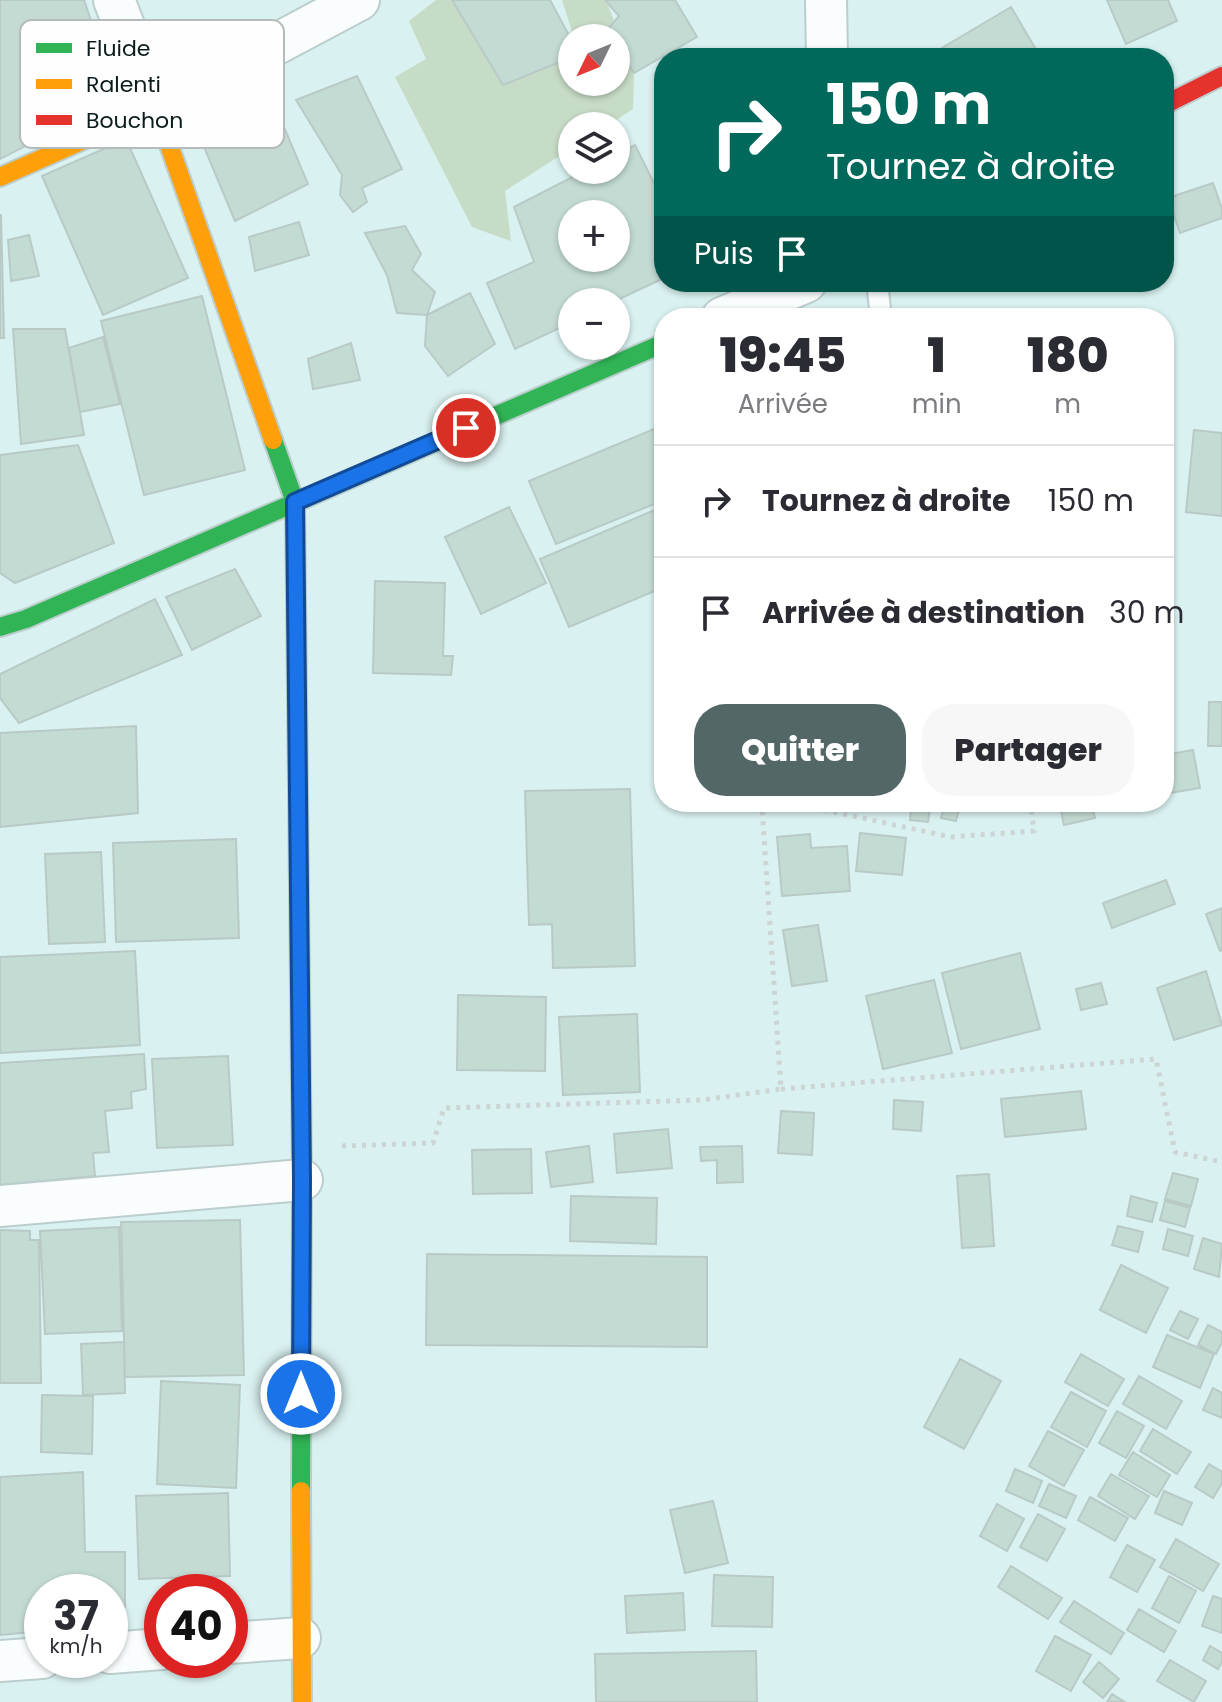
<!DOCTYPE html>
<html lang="fr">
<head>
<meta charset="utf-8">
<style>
	body { margin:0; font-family:Poppins,sans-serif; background:#f7f7f7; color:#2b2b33; height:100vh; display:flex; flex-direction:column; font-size:30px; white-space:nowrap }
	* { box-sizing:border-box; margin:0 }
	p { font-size:26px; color:#7c7c81 }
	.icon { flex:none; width:44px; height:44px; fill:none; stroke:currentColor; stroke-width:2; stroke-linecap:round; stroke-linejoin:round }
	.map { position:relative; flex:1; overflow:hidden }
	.sheet { position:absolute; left:654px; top:308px; width:520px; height:504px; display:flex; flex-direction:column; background:#fff; border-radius:32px; box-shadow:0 2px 6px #0004 }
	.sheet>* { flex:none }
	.banner { position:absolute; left:654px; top:48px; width:520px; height:244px; border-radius:32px; box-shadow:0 2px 6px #0004; background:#00695c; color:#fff; overflow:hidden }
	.needle { width:52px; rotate:227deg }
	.tools { position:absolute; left:558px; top:24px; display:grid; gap:16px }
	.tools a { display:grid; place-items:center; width:72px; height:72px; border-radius:50%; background:#fff; box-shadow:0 2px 6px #0004; font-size:40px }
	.speed { position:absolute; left:24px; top:1574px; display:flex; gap:16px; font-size:40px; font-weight:700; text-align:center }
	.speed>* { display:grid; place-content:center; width:104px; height:104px; border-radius:50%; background:#fff; box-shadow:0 2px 6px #0004; line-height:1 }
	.speed small { font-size:20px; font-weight:400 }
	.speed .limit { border:12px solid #d22; background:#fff; color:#111 }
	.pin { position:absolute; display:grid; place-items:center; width:68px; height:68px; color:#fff; margin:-34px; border:4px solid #fff; border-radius:50%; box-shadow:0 2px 8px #0007 }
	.me { position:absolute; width:88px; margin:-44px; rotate:0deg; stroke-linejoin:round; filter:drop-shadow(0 0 6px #0008) }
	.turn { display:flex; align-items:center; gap:28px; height:168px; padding:0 40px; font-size:36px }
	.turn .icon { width:104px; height:104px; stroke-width:2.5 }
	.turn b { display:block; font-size:56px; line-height:68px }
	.then { display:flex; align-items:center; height:76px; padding:0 40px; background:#0003; gap:16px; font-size:30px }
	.eta { display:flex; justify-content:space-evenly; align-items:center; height:136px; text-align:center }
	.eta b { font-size:48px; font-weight:800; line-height:56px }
	.cta { display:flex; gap:16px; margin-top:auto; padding:16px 40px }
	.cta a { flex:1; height:92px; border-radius:32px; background:#536766; color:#fff; font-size:32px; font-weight:800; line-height:92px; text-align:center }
	.cta a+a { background:#f7f7f7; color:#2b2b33 }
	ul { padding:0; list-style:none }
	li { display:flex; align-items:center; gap:24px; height:112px; padding:0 40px; border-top:2px solid #e1e1e2 }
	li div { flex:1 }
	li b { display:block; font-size:30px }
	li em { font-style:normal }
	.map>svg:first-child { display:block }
</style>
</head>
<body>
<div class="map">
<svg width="1222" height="1702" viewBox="0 0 1222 1702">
	<rect width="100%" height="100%" fill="#d9f1f0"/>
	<path fill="#c7dcc7" d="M436,0H452L503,85L572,57V82H616V38H574L562,0H606L634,73L633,109L607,126H572V148L505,191L511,241L472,227L395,77L426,59L409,21Z"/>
	<path fill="#c4dbd4" stroke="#b9cac6" stroke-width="2" fill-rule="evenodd" d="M0,0H84L118,99L0,159Z
		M452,0H550L572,41V57L503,85Z
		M605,0H675L697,37L634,73L616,45V38H612L607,30L619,16Z
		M1107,0H1168L1177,21L1126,44Z
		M1011,7L1041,58H932L930,55Z
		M357,76L402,169L362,188L367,202L353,212L340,195L342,175L296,100Z
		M273,101L308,184L235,221L197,130Z
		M126,139L188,278L103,315L42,176Z
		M635,145L664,203V278L613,302H572V322L515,349L487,283L534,262L514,207L586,170H616V155ZM572,214H616V258H572Z
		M1213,183L1222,209V218L1180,233L1168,198Z
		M0,215H1L4,338H0Z
		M299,222L309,255L255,271L249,237Z
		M405,226L421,254L412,270L435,292L427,315L397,313L387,275L365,233Z
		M29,235L39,276L11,281L8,240Z
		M470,293L495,344L448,376L425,346L427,315Z
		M202,296L245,470L144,495L101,321Z
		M13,329H65L84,435L21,444Z
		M103,337L120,404L80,412L69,348Z
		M351,343L360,380L313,389L308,359Z
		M654,429L664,453V500L556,544L529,481Z
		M1194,430L1222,433V516L1186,512Z
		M78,445L114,543L15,583L0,573V455Z
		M664,506V587L569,627L540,559Z
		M509,507L546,583L481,614L445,537Z
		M235,569L261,616L192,650L166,597Z
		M375,581L445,583L443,656H453L451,675L373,673Z
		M155,599L182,655L19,723L0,698V674Z
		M1209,702H1222V746H1208Z
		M136,726L138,813L0,827V733Z
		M1193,750L1200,788L1164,794V755Z
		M630,789L635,966L553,968L552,924L529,925L525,791Z
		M826,802H871L870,810Z
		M912,802H931L928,822L910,820Z
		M945,802H961L956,821L941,818Z
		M1059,802H1091L1095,818L1064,825Z
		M860,833L906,838L902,875L856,871Z
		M810,834L811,848L847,846L850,891L782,896L777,837Z
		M236,839L239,938L116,942L113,843Z
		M101,852L105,942L49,944L45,854Z
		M1166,880L1175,904L1112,928L1103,903Z
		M1222,908V950L1220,951L1206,914Z
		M818,925L827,981L792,986L783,930Z
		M135,951L140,1045L0,1053V957Z
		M1020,953L1040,1029L961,1049L942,973Z
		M1206,971L1222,1025L1174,1040L1157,988Z
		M934,980L952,1053L883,1069L866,996Z
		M1101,983L1107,1004L1081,1010L1076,989Z
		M458,995L546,997L545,1071L457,1070Z
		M637,1014L640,1092L563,1095L559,1017Z
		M144,1054L146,1089L131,1092L132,1108L105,1111L109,1152L93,1153L95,1176L0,1185V1063Z
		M228,1056L233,1145L157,1148L152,1059Z
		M1081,1091L1086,1129L1005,1137L1001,1099Z
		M894,1100L923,1102L921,1131L893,1129Z
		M781,1111L814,1113L812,1155L778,1153Z
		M668,1129L672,1168L617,1173L614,1134Z
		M589,1146L593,1182L551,1187L546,1152Z
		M742,1146L743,1182L717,1183V1160L701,1161L700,1147Z
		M531,1149L532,1193L473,1194L472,1150Z
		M1173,1173L1198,1179L1191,1206L1165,1199Z
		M989,1174L994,1246L962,1248L957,1176Z
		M571,1196L657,1198L656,1244L570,1241Z
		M1131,1196L1157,1203L1152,1222L1127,1216Z
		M1165,1201L1190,1208L1185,1227L1160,1220Z
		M240,1220L244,1375L125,1377L121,1222Z
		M1118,1226L1143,1232L1138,1252L1112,1245Z
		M119,1227L122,1331L45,1334L40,1231Z
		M1168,1229L1193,1236L1188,1256L1163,1249Z
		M0,1230L30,1231V1240H39L41,1383H0Z
		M1203,1238L1222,1244L1219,1277L1194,1269Z
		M427,1254L707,1257V1347L426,1345Z
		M1121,1265L1168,1288L1146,1333L1100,1310Z
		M1180,1311L1198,1319L1188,1339L1170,1330Z
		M1208,1325L1222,1332V1342L1216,1354L1198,1345Z
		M1167,1335L1214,1354L1200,1388L1153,1367Z
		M124,1342L125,1393L83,1395L81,1344Z
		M1081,1354L1124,1379L1108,1406L1065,1382Z
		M960,1359L1001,1381L964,1449L924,1427Z
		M1139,1376L1182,1401L1166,1429L1123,1404Z
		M161,1381L240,1385L236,1488L157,1484Z
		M1213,1388L1222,1393V1418L1203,1410Z
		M1071,1392L1106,1411L1087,1447L1051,1427Z
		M42,1395L93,1396L92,1454L41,1452Z
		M1117,1411L1144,1426L1126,1458L1099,1443Z
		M1153,1429L1191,1452L1177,1474L1140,1451Z
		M1048,1431L1084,1450L1064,1486L1029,1466Z
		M1133,1452L1170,1475L1157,1497L1119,1475Z
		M1209,1464L1222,1472V1483L1213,1498L1195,1487Z
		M1015,1469L1042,1481L1033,1503L1006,1491Z
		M83,1472L85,1552H125V1607L110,1612V1592H42V1631L0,1635V1477Z
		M1111,1474L1149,1496L1135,1519L1098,1496Z
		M1049,1484L1076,1496L1066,1518L1039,1506Z
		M1164,1491L1192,1503L1182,1525L1155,1513Z
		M228,1493L230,1576L139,1579L136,1496Z
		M1090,1497L1128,1518L1115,1541L1078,1520Z
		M713,1501L728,1563L685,1573L670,1510Z
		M997,1504L1024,1519L1007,1551L980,1536Z
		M1038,1514L1065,1529L1047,1561L1020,1547Z
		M1176,1539L1219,1564L1203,1591L1160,1567Z
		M1127,1545L1155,1560L1137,1592L1110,1577Z
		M1011,1566L1062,1598L1048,1619L998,1587Z
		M714,1575L773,1577L772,1627L712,1626Z
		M1169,1576L1196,1591L1179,1623L1152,1608Z
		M683,1593L685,1630L627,1633L625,1596Z
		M1213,1596L1222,1599V1633L1202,1626Z
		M1074,1601L1124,1633L1111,1654L1060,1622Z
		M1139,1609L1176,1631L1164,1652L1127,1630Z
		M1055,1636L1091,1655L1071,1691L1036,1671Z
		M1210,1646L1222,1653V1662L1218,1669L1203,1660Z
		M756,1651L757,1702H596L595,1654Z
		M1170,1660L1206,1681L1194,1702L1157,1681Z
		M1099,1662L1119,1679L1103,1698L1083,1682Z
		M1112,1694L1125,1702H1107Z"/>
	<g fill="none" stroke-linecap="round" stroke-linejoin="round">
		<g stroke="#bbcecd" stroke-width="24">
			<path id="lane" d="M877,282L881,318"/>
		</g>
		<g stroke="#bbcecd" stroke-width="44">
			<path id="street" d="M114,0L156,108L359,0
				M826,0L827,58
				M722,318L806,282
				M0,1206L302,1180
				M230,1643L300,1638
				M110,1653L162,1649
				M0,1661L42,1658"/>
		</g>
		<g stroke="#bbcecd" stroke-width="22">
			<path id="fast" d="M273,440L295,502L302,1180L301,1491
				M0,627L26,619L664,343"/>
		</g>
		<g stroke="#bbcecd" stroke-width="22">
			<path id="slow" d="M0,177L156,108L273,440
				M301,1491L302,1702"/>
		</g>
		<g stroke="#bbcecd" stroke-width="22">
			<path id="jam" d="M1164,105L1222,76"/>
		</g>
		<path stroke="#cdd5d4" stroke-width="5" stroke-dasharray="4 6" stroke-linecap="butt" d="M781,1089L1156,1059L1175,1152L1222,1162
			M342,1146L433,1143L444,1108L702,1100L781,1089L762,807L820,809L951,837L1034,831L1030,802"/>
		<use href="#lane" stroke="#f9fdfd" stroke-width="20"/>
		<use href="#street" stroke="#f9fdfd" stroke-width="40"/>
		<use href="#fast" stroke="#30b455" stroke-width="18"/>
		<use href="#slow" stroke="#ff9f0a" stroke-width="18"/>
		<use href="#jam" stroke="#e5322d" stroke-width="18"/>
	</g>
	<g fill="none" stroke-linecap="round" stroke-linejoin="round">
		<g stroke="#114b97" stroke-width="20">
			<path id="route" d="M301,1394L302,1180L295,502L466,428"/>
		</g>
		<use href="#route" stroke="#1a73e8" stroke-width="14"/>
	</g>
	<rect x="20" y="20" width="264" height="128" rx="12" fill="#fefefe" stroke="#b5baba" stroke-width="2"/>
	<rect x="36" y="43" width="36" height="10" fill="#30b455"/>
	<rect x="36" y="79" width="36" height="10" fill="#ff9f0a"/>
	<rect x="36" y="115" width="36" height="10" fill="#e5322d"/>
	<g font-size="22" fill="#0b1c1c">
		<text x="86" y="56">Fluide</text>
		<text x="86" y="92">Ralenti</text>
		<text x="86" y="128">Bouchon</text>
	</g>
</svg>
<div class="tools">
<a><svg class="needle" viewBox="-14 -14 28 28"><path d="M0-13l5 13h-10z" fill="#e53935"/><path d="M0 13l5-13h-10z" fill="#7c7c81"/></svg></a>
<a><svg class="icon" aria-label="layers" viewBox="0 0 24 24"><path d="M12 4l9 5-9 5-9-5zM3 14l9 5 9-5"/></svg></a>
<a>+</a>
<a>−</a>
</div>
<div class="speed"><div>37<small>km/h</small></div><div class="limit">40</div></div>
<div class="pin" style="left:466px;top:428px;background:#d93025"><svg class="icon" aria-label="arrive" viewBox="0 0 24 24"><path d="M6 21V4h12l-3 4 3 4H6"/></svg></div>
<svg class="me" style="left:301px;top:1394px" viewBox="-20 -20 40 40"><circle r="17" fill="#1a73e8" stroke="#fff" stroke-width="3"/><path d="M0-11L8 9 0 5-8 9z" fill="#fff"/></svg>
<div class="banner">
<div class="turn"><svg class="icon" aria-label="right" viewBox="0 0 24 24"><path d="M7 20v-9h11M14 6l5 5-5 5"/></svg><div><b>150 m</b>Tournez à droite</div></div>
<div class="then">Puis<svg class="icon" aria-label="arrive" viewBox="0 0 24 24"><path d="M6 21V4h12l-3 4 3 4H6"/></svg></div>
</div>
<section class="sheet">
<div class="eta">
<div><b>19:45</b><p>Arrivée</p></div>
<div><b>1</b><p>min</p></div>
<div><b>180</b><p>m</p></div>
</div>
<ul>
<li><svg class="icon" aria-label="right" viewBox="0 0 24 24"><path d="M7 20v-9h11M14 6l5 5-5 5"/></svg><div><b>Tournez à droite</b></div><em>150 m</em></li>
<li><svg class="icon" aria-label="arrive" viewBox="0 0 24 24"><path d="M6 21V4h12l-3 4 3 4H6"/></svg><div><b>Arrivée à destination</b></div><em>30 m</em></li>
</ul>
<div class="cta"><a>Quitter</a><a>Partager</a></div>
</section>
</div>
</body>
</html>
